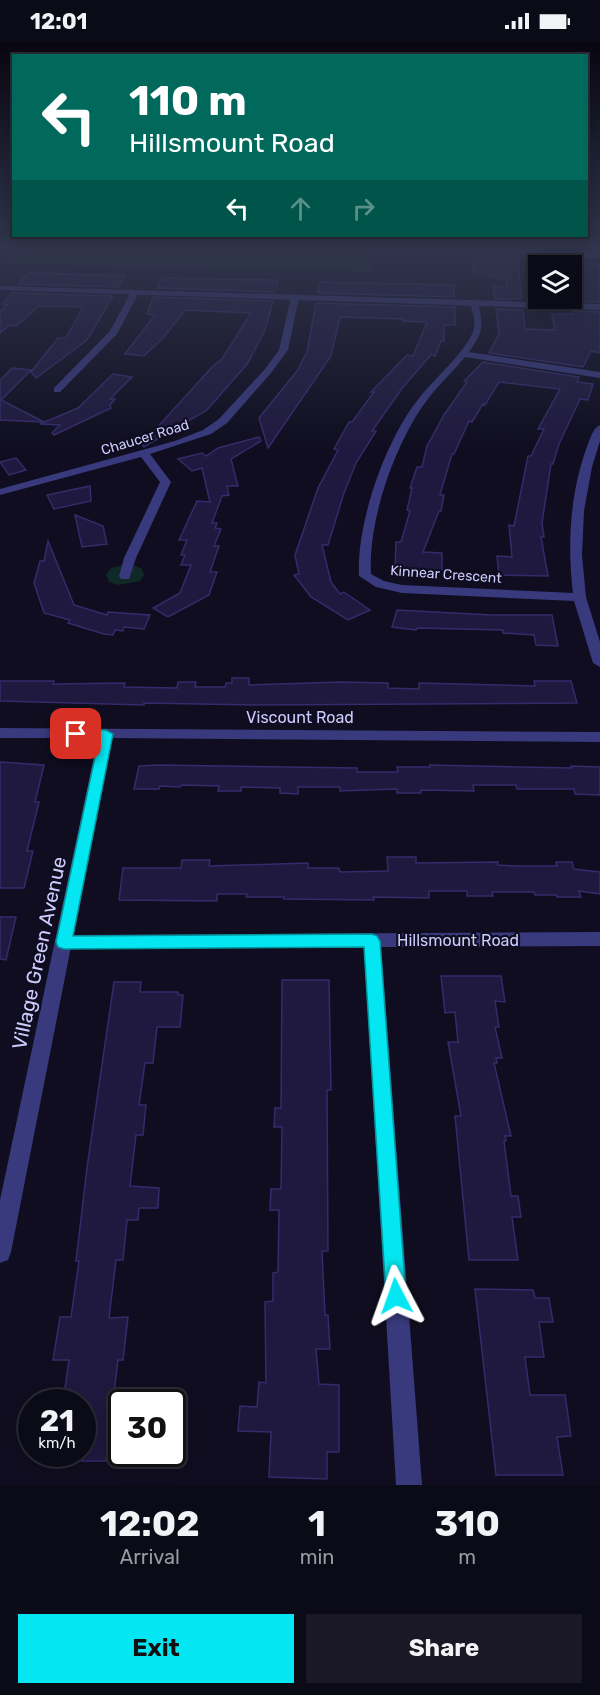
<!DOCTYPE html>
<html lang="en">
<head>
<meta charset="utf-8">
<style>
	body { margin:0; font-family:Rubik,sans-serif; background:#191824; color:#f1f3f6; height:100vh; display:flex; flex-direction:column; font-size:22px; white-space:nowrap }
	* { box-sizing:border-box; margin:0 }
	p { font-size:20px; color:#9a9aa1 }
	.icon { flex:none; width:33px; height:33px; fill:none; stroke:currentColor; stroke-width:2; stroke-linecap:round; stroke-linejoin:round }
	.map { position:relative; height:1443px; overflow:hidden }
	.sheet { display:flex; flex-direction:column; background:#0b0a17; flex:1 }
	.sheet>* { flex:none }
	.guide { position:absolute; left:12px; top:12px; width:576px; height:183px; border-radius:0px; box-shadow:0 3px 15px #0003,0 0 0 2px #2b2b36; background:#00695c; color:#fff; overflow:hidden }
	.tools { position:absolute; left:528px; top:213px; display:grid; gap:12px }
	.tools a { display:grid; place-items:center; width:54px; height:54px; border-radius:0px; background:#0b0a17; box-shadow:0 3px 15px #0003,0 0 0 2px #2b2b36; font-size:30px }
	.speed { position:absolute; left:18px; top:1347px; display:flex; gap:12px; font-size:30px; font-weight:700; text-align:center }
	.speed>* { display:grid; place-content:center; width:78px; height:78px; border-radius:50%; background:#0b0a17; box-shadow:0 3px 15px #0003,0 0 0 2px #2b2b36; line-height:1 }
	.speed small { font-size:15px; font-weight:400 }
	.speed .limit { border:3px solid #111; border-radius:9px; background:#fff; color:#111 }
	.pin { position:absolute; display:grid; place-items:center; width:51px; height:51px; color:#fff; margin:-26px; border-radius:12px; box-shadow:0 3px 9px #0006 }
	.me { position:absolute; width:66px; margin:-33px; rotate:356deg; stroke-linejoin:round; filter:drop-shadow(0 0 4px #0008) }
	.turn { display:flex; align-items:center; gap:21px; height:126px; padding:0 18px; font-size:27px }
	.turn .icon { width:78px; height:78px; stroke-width:2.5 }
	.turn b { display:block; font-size:42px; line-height:51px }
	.lanes { display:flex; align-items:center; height:57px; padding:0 18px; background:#0003; justify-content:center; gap:30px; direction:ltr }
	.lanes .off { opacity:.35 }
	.eta { display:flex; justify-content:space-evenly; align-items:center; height:102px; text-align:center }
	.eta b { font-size:36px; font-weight:700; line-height:42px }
	.cta { display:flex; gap:12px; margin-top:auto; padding:12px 18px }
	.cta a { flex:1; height:69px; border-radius:0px; background:#04e6f1; color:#111; font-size:24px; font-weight:700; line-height:69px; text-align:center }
	.cta a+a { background:#191824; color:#f1f3f6 }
	.status { display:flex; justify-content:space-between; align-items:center; height:42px; padding:0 30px; background:#0b0a17; direction:ltr }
	.status svg { height:16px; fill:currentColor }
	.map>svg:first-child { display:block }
</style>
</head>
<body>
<div class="status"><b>12:01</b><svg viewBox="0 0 49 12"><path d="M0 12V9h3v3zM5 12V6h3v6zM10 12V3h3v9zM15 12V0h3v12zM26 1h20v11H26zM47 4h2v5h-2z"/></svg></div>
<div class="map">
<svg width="600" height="1443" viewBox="0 0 600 1443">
	<rect width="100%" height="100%" fill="#0f0d1f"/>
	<path fill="#102826" d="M22,206H369L371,230L6,221Z
		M122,523L136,524L142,527L144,533L140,539L118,543L109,540L106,533L111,526Z"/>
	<path fill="#1f193f" stroke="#352b6b" stroke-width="1.5" d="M511,212H517L522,257H495L493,244L506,245L507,238L472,229L473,216L510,217Z
		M572,219L600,223V260L572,259Z
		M28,231L69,232L125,234L118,245L19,242Z
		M162,236L213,237L278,238L275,250L157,246Z
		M320,240L454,243V255L318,251Z
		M12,251L113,254L87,298L36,336L31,330L58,296H66L83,265L39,264L16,284L10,283L0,291V270L7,262H2Z
		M153,255L273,259L265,288L248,321L207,368L144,405L142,402L213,324L222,317L251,271L185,268L164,295L144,314L125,312L155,273L147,272Z
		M316,261L455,265V283H444V299H441L435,314L431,313L403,345L372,389H376L356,421L344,451L328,503H322L331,540L340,552L344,550L370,568L348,578L311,555L294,533L299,532L295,513L318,446L338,408L334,407L349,380H352L374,350H371L407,313L413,314L427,280L403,279V277L340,275L331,314L268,406L259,376L297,329L307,310Z
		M496,267L523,268L525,287L555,288L552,272H572V269L600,270V311L591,309L583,325L489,311L499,292Z
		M483,320L579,335L577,340L593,342L588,358L580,357L559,402L553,422H551L542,481L544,495H541L548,534L499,533L497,514L512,515L509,483L514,484L528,414H531L544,387H538L560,347L499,340L485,363L483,362L472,380L469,379L454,412H452L440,453H444L441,469H439L423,510L442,511V530L395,528L396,500H401L410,469L407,468L412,446H410L417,425H422L427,404L444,373L467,340L464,339Z
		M12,326L31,328L1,358L44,380L0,378V338Z
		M113,332L132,335L110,357H115L110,363L111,366L54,393L52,391L60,383L40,382L78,366Z
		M259,395L261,399L231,417L238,444H227L229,453L222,454L212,481H217L215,486L221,487L214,504H219L210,530H217L209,553L168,575L153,566L180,551L191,523H181L185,513H181L187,498H179L197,459L210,460L202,426L192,429L178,417L202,411L206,414L218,406Z
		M16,416L26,428L9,433L0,420Z
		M90,444L91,459L54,467L47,453Z
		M75,473L103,484L107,502L82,505Z
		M48,499L74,563L107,573L108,570L150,573L144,587L124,585L123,589L115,588L113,593L104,592L68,581L70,578L44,571L34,541L40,519H44Z
		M397,568L492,573H552L558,604L536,603L534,593L503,591V588L417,586L416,588L392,585Z
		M232,636H249V643L341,640L388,641V646L419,647V641L535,644L534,639H571L577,661L256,663L144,661V663L0,659V639H54L53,642L125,641L124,645L177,646L178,640H196L195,645H225L226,641H232Z
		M0,720L44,723L35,760H39L27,809H33L24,846H0Z
		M158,723L357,726V730H398L397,725H430V723L572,726L571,724L600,725V753L575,752L574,747H517L516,743H473L474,749L421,748V751H397V747L340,749V745H298V752L280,751V746L241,745V749H218L219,744L181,743L180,745L160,744L159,747H134L139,724Z
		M387,815H416V821L498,820V823L516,824H557L556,820H572L574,827L600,830V852L579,849L581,855H557L556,853H535L534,850H492L493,854H467V849H429V856L373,855L374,858L284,857V855H246L247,852H217V859L119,858L123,826H181L182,818H210L209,824L308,821V826H339L340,830L388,829Z
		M0,875H16L6,918L0,917Z
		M441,934H501L505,960L495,959L499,985H495L502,1016H496L497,1021H494L511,1094H505L506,1099H504L511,1154H518L521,1175H512L518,1218H469L455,1074H461L448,1000H458L455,970L445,971Z
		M282,938H329L331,1048H327L328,1209H322L325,1273H328L330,1307H316L319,1342L339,1343V1410H327V1437L269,1435L271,1390L238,1389L240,1364L257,1365L259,1340L266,1341L265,1260L273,1259V1231L278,1230L279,1168H270L271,1147H281L282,1085H274L275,1066H281Z
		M114,940H141L140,950H178V953H183L180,985H157L153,1021H145L139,1063H146L143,1093H136L130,1144L159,1146L158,1166H139L138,1178H127L123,1218H116L109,1276L128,1275L123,1318H118L106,1419H82V1360H63L69,1318H53L60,1275H71L79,1219H76L87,1126Z
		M475,1247L533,1248L535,1256H549L553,1280H539L544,1315H525L530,1353H565L571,1394L557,1395L563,1433H496Z"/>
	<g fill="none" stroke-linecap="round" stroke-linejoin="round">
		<path fill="#383a7d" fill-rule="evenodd" d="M457,206H520L600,212V216Z
			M132,248L139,250L117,292L60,350H54V346L110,289Z
			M295,253L299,255L288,308L271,331L227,381L211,392L150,412L171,440L136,516L129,537H121L119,534L124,516L160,440L141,415L0,453V447L175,399L203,388L219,377L265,327L279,308L291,255Z
			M474,258L478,261C484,285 483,290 469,310L600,330V336L465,315C451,332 434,347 422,365C393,408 368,480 371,532L384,539L402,543L573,551C567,502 570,449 588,402C591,395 593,386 600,383V399L592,425L584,469L582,513L586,555L600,600V625L593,621L574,559L402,551L376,545L359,534C356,481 386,396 420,355C436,335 462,313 472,292C477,281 473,272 470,261Z
			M600,890V904L381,905L422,1443H396L364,905L64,907L58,905L55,900L58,895L64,893Z"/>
		<path fill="#383a7d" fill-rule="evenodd" d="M0,244L600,262V268L0,248Z
			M0,686L600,690V700L112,696L11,1210L8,1218L0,1221V1158L98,696H0Z"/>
	</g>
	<linearGradient id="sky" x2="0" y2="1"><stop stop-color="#080711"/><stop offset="0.5" stop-color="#31354d"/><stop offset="1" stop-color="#31354d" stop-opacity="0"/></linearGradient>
	<rect width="600" height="408" fill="url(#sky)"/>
	<path fill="#04e6f1" stroke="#03969d" stroke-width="1.5" d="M76,687L106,688L113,692L73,894L372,892L377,894L380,899L406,1254L403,1261L396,1264L389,1261L386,1254L364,905L64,907L58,905L56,900L99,696L72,695L70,692Z"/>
	<g text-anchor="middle" stroke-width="4.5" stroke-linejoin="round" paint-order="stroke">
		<g font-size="14" fill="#cecbfe" stroke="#0f0d1f">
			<text transform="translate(145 395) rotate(-17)" y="5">Chaucer Road</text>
			<text transform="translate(446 532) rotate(4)" y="5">Kinnear Crescent</text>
		</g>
		<g font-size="16" fill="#cecbfe" stroke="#0f0d1f">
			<text x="300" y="681">Viscount Road</text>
			<text x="458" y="904">Hillsmount Road</text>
		</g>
		<g font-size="20" fill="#cecbfe" stroke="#0f0d1f">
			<text transform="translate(39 911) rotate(-78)" y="7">Village Green Avenue</text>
		</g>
	</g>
</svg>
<div class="tools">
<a><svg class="icon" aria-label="layers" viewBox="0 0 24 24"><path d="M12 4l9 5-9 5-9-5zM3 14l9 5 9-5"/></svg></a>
</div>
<div class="speed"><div>21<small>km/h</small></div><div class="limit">30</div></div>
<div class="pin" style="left:76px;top:692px;background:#d93025"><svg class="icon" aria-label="arrive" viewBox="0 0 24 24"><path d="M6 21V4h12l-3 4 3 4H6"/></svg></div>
<svg class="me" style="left:396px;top:1254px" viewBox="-20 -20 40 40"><path d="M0-17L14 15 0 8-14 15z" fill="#04e6f1" stroke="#fff" stroke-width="4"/></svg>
<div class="guide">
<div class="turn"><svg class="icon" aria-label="left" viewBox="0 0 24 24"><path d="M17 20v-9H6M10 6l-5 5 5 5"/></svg><div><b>110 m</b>Hillsmount Road</div></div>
<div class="lanes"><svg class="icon" aria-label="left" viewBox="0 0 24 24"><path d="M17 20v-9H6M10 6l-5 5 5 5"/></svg><svg class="icon off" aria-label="ahead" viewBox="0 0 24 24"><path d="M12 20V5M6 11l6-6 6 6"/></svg><svg class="icon off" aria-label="right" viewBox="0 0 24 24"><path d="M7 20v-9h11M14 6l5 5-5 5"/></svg></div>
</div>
</div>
<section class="sheet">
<div class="eta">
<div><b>12:02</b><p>Arrival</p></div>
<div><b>1</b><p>min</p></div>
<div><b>310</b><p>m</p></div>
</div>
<div class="cta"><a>Exit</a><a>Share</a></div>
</section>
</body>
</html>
